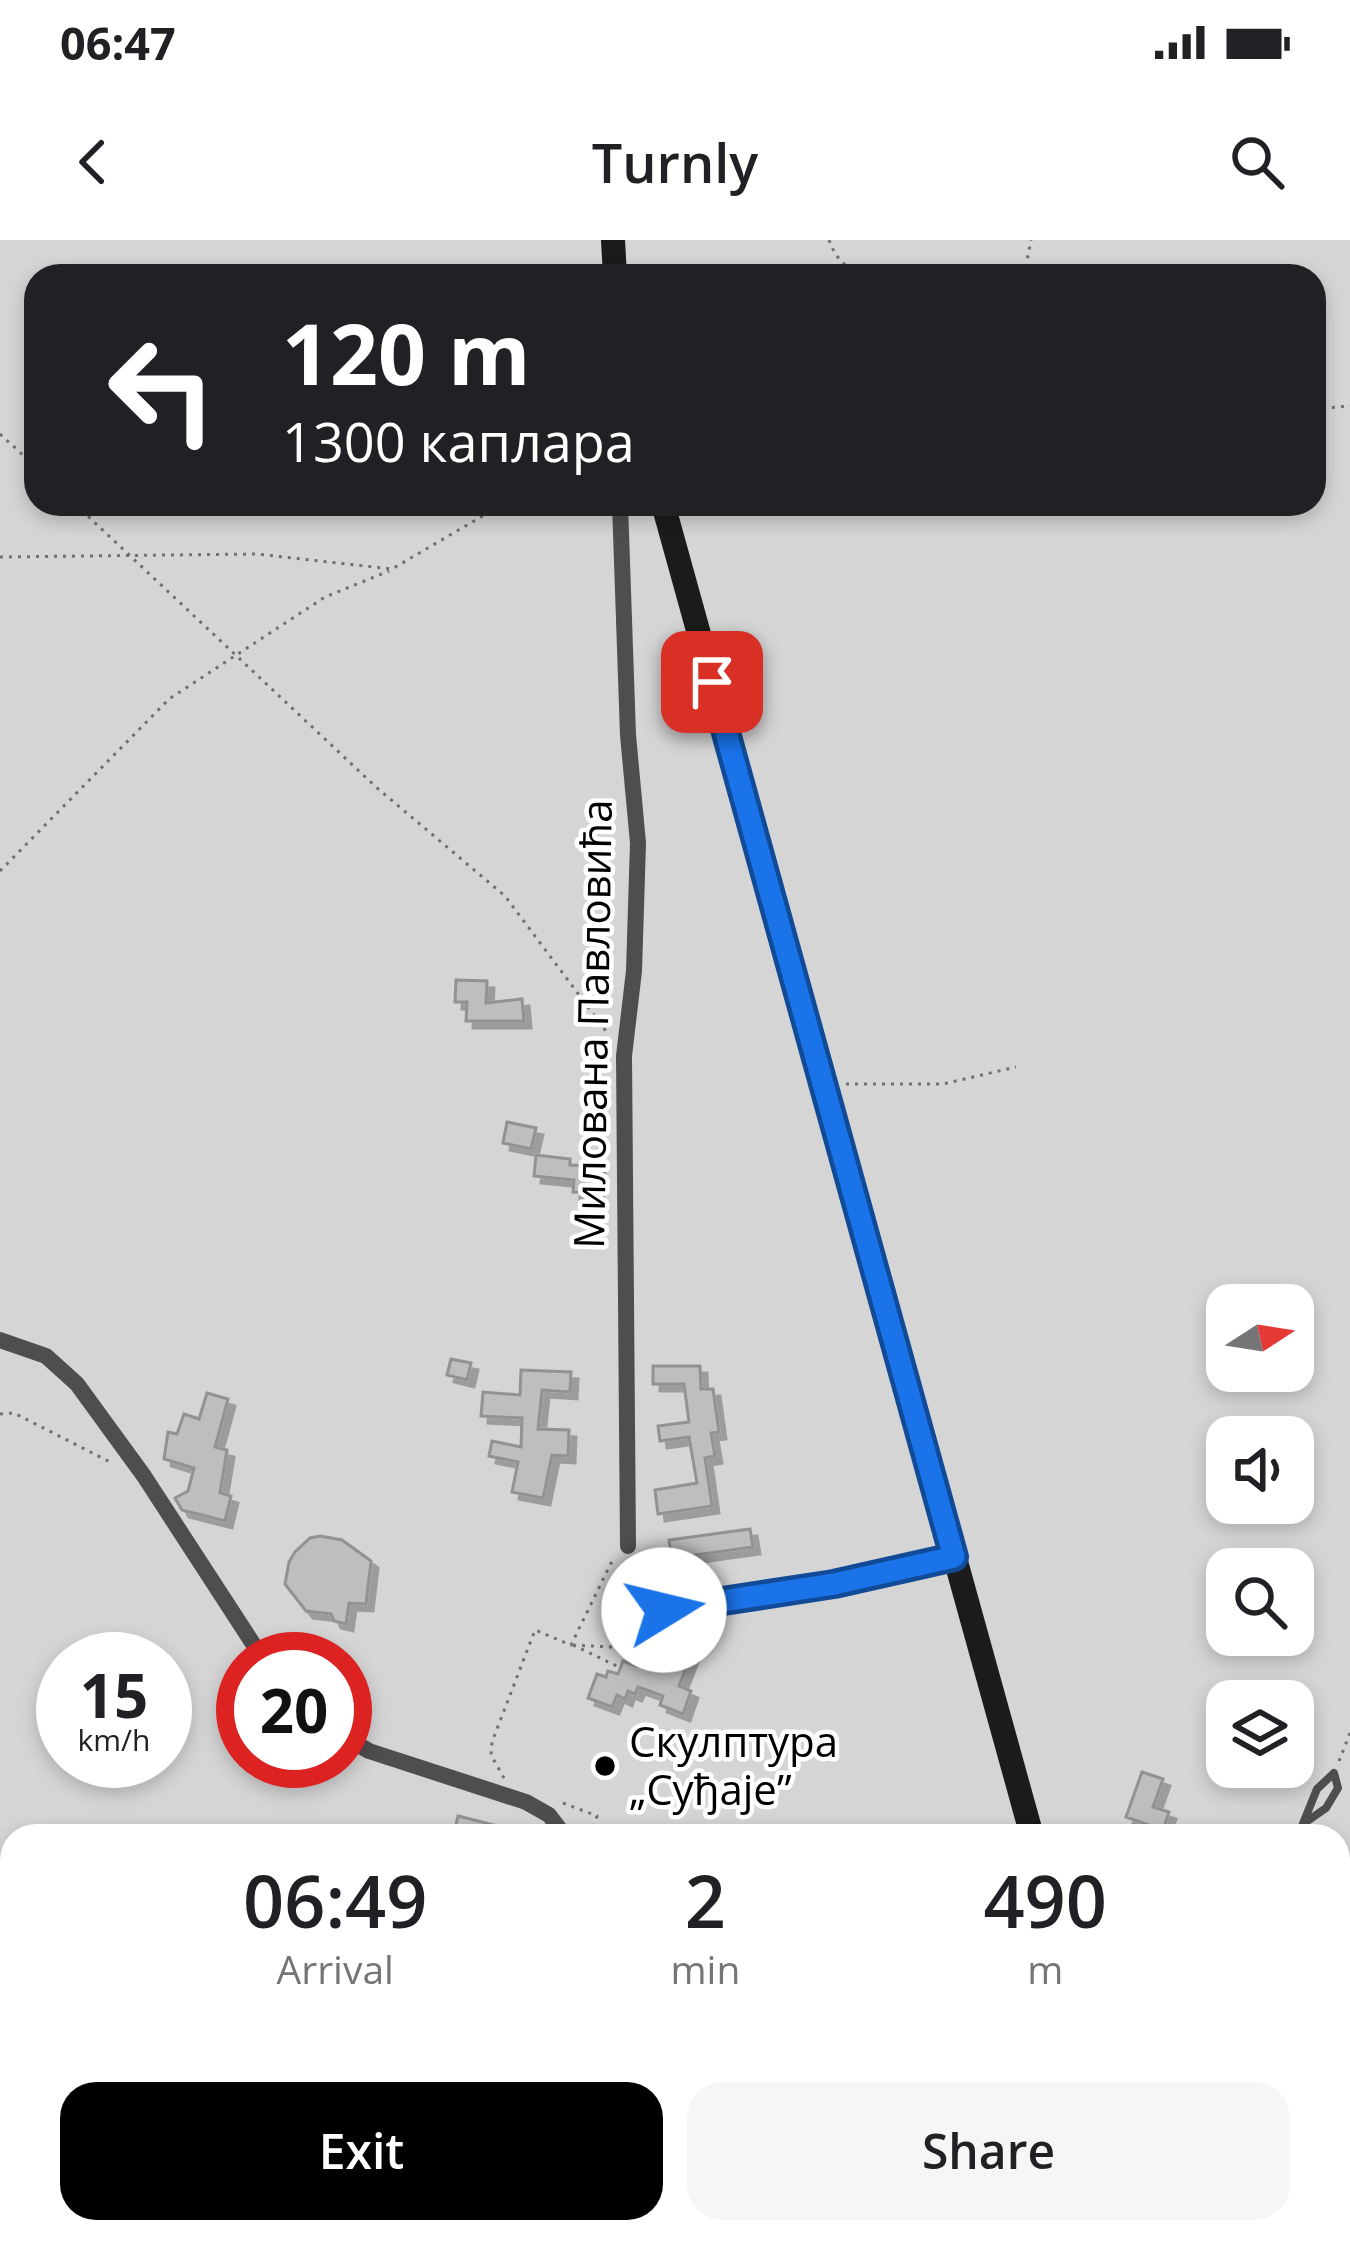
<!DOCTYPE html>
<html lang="en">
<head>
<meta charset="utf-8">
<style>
	body { margin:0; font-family:"Open Sans",sans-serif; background:#f6f6f6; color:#202124; height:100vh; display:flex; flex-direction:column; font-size:45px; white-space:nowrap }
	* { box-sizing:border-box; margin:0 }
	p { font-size:39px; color:#757577 }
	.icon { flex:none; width:66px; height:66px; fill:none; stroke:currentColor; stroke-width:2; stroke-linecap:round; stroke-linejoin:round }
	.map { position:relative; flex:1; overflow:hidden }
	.drawer { position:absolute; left:0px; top:1584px; width:1350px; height:420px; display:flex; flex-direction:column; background:#fff; border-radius:36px 36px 0 0; box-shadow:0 6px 18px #0003 }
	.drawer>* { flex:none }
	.guide { position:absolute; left:24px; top:24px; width:1302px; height:252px; border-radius:36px; box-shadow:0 6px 18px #0003; background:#202124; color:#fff; overflow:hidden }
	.needle { width:78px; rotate:78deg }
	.controls { position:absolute; left:1206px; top:1044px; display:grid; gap:24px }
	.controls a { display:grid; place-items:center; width:108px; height:108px; border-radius:24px; background:#fff; box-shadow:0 6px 18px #0003; font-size:60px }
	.speed { position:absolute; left:36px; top:1392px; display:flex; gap:24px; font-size:60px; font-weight:700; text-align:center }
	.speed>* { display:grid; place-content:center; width:156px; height:156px; border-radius:50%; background:#fff; box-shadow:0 6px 18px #0003; line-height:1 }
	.speed small { font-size:30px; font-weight:400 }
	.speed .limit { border:18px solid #d22; background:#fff; color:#111 }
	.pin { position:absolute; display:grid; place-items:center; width:102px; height:102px; color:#fff; margin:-51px; border-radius:24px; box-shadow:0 6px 18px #0006 }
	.me { position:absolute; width:132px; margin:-66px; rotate:81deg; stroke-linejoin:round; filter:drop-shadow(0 0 9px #0008) }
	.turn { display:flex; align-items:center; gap:42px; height:252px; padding:0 60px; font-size:54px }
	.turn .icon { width:156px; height:156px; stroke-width:2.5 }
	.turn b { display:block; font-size:84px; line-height:102px }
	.eta { display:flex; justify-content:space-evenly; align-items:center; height:204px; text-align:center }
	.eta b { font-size:72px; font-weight:600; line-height:84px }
	.cta { display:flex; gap:24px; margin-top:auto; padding:24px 60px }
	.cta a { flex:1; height:138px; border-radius:36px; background:#000; color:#fff; font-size:48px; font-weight:600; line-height:138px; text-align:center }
	.cta a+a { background:#f6f6f6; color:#202124 }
	.status { display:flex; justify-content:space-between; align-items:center; height:84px; padding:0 60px; background:#fff; direction:ltr }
	.status svg { height:33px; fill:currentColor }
	header { display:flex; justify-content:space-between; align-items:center; height:156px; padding:0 60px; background:#fff; font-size:54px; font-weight:600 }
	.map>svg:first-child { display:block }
</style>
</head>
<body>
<div class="status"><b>06:47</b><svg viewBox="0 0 49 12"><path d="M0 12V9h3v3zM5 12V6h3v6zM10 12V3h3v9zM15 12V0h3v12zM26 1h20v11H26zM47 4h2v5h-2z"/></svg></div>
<header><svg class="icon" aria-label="back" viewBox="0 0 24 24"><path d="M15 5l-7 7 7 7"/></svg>Turnly<svg class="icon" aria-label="search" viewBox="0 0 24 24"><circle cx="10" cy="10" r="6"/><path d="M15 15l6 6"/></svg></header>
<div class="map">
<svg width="1350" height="2004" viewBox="0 0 1350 2004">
	<defs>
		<filter id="shadow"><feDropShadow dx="7" dy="7" stdDeviation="0" flood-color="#0004"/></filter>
	</defs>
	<rect width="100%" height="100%" fill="#fff"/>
	<path fill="#d5d5d5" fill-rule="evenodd" d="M0,0H1350V2004H750L657,1992H1338V1596H12V1613L5,1612L0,1638ZM36,36H1314V264H36ZM1227,1065H1293V1131H1227ZM1227,1197H1293V1263H1227ZM1227,1329H1293V1395H1227ZM63,1419H165V1521H63ZM243,1419H345V1521H243ZM1227,1461H1293V1527H1227Z"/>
	<path fill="#bebebe" stroke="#929292" stroke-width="3" filter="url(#shadow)" d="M456,740L487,741L486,763L522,759L524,781H466L467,762H455Z
		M507,882L536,888L531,909L503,903Z
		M536,915L570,919V925L598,926L596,953L573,952L574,940L534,936Z
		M451,1119L471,1123L467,1140L447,1135Z
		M653,1126H700L701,1149H713L719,1192L711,1193L715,1216L705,1218L712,1266L658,1274L655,1250L697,1243L689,1197L660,1201L658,1186L689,1182L684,1144H653Z
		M521,1130L571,1132L570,1152L542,1150L538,1189L569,1190L568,1216L552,1215L543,1258L512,1252L518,1222L489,1216L492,1201L521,1207L522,1178L481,1176L483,1152L520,1155Z
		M207,1153L228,1159L215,1207L227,1210L220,1253L231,1256L225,1281L182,1270L175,1258L188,1251L194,1228L164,1219L168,1192L177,1194L184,1174L199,1179Z
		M750,1289L753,1307L695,1315L696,1320L673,1324L669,1300Z
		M320,1296L342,1300L371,1321L366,1364L349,1363L346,1384L334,1381L331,1374L306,1371L285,1344L289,1322L295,1312L310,1298Z
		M650,1393L693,1410L679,1446L691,1451L683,1474L660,1465L663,1456L638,1447L635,1454L628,1451L625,1459L617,1455L612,1467L588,1458L597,1434L606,1437L608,1431L618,1434L623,1421L637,1426Z
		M1142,1532L1163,1539L1153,1567L1169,1572L1163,1590L1126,1577Z
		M458,1576L518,1591V1596H453Z"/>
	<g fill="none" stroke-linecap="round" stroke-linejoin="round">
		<path stroke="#707070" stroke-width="3" stroke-dasharray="3 6" stroke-linecap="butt" d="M829,0L835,14L855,36
			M1024,36L1031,0
			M1314,169L1350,166
			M0,194L36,227
			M75,264L376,547L505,656L609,795
			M0,317L257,314L392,329L503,264
			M0,631L169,459L325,357L389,331
			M846,844H943L1016,827
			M0,1174L14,1173L112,1223
			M573,1405L611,1407L634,1416L653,1380
			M573,1405L621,1428
			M1339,1521L1350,1493
			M504,1538L491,1515L492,1502L535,1390L571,1405L614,1317
			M563,1563L597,1576L590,1596
			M1338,1969L1345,1933L1350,1927
			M812,1992L817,2004
			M439,2004L443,1992
			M1325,2004L1333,1992"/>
		<path stroke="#4e4e4e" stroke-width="8" d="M664,1370L834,1344L951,1318
			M1298,1596L1317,1549L1334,1533L1338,1548L1326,1568L1306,1582
			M1176,2004L1178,1992"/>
		<path stroke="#4e4e4e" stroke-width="16" d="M620,264L628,495L638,603L634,731L624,816L628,1306
			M0,1100L46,1116L77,1144L144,1236L263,1419
			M345,1497L369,1511L526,1562L549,1575L565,1596"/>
		<path stroke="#1b1b1b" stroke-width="24" d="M613,0L615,36
			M663,264L1032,1596
			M467,1992L582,2004
			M1143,1992L1146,2004
			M413,2004L418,1992"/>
	</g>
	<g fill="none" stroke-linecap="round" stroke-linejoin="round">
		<g stroke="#114b97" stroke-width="30">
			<path id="route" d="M664,1370L834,1344L954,1317L712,442"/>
		</g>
		<use href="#route" stroke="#1a73e8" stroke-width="21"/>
	</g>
	<circle fill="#000" stroke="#fff" stroke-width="4.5" cx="605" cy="1526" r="12"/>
	<g text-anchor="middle" stroke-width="9" stroke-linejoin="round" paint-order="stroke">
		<g font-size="42" fill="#000" stroke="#fff">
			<text transform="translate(593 784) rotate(-89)" y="15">Милована Павловића</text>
		</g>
		<g font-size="42" fill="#000" stroke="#fff" text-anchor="start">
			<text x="629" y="1517">Скулптура<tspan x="629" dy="48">„Суђаје”</tspan></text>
		</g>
	</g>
</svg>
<div class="controls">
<a><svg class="needle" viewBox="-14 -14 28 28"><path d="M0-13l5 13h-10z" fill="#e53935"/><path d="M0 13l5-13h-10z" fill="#757577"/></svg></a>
<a><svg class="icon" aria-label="sound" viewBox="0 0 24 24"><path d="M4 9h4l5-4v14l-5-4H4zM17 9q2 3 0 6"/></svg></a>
<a><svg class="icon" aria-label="search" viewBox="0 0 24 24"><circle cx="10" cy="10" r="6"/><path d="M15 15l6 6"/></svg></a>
<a><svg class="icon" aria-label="layers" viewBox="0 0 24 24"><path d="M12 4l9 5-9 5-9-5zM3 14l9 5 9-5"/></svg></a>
</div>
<div class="speed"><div>15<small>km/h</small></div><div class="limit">20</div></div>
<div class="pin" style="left:712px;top:442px;background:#d93025"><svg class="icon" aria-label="arrive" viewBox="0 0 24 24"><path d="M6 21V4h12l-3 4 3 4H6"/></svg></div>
<svg class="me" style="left:664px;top:1370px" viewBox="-20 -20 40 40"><circle r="19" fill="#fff"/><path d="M0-13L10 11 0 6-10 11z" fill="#1a73e8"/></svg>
<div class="guide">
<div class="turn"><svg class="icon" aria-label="left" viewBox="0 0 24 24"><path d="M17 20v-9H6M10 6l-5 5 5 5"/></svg><div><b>120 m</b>1300 каплара</div></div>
</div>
<section class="drawer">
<div class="eta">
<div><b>06:49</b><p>Arrival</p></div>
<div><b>2</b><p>min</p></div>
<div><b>490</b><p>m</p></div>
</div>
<div class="cta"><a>Exit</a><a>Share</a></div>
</section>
</div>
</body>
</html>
